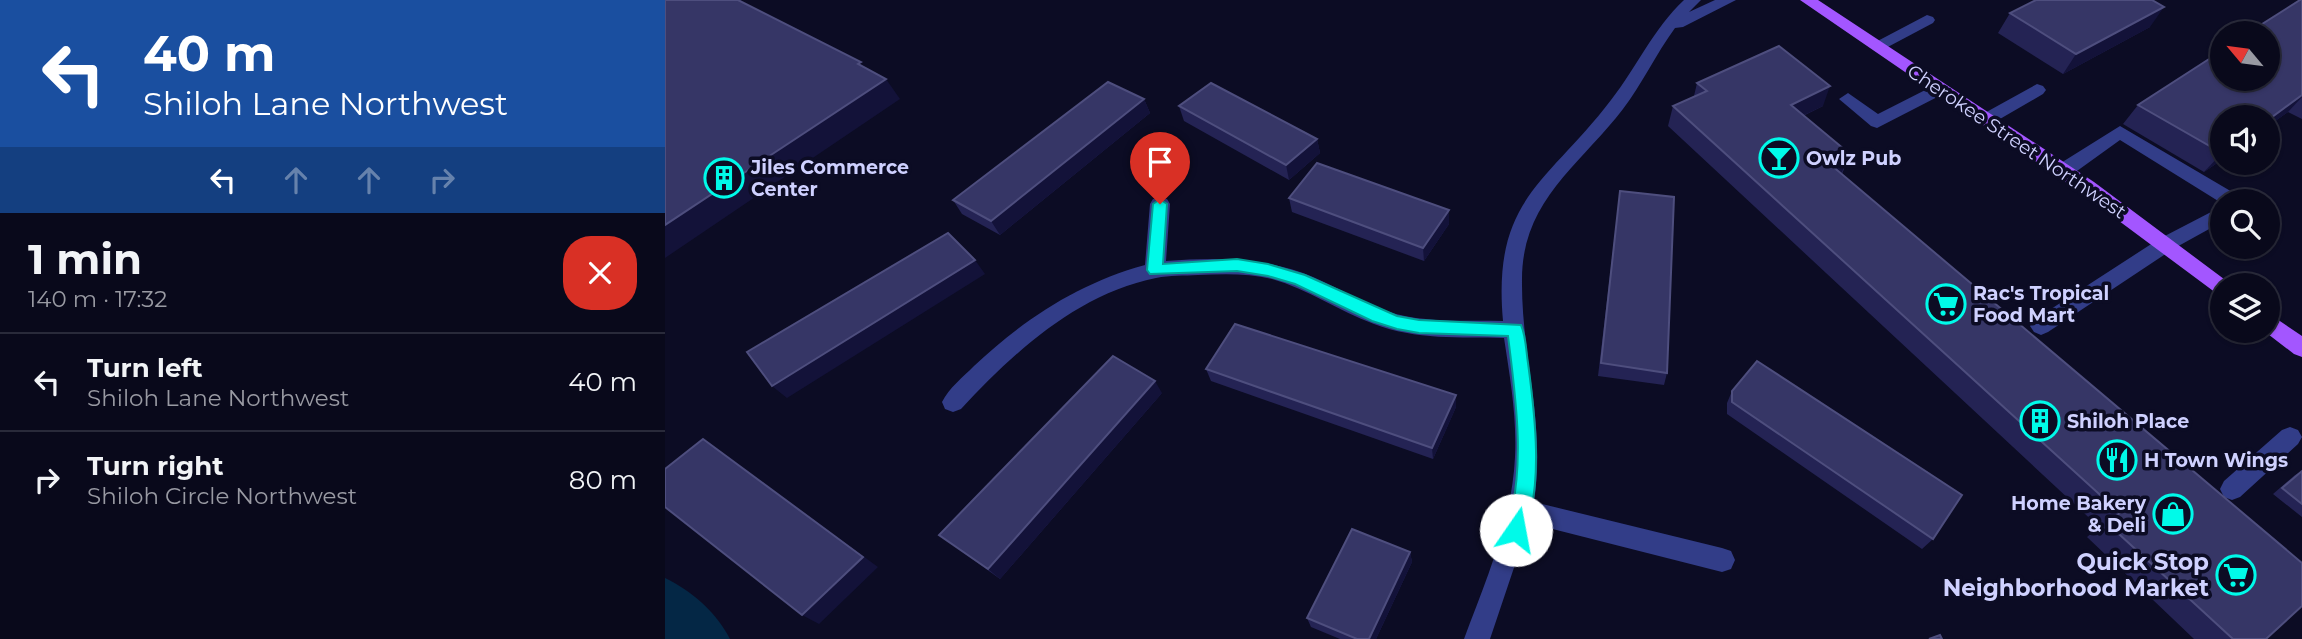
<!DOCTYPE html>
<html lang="en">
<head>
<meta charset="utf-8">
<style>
	body { margin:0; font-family:Montserrat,sans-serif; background:#121224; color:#f1f3f6; height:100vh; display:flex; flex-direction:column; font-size:26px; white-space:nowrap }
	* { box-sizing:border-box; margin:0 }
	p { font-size:23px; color:#999aa3 }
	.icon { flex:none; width:38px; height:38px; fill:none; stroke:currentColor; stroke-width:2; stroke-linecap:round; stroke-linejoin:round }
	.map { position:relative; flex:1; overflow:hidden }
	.panel { display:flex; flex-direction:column; background:#09091b; width:665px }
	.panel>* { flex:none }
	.hud { background:#1a4fa0; color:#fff; overflow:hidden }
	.needle { width:46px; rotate:299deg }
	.buttons { position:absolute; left:1545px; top:21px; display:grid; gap:14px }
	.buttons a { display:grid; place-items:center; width:70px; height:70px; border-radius:50%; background:#09091b; box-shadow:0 2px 5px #0004,0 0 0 2px #292a3a; font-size:35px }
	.pin { position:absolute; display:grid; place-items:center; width:60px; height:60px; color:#fff; margin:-72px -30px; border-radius:50% 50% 50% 0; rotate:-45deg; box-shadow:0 0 7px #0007 }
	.pin .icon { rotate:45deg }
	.me { position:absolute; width:77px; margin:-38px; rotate:12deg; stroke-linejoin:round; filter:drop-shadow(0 0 5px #0008) }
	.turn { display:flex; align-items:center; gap:24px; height:147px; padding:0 28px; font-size:32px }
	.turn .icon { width:91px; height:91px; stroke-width:2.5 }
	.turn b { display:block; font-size:49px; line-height:60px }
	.lanes { display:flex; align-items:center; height:66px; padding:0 28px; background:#0003; justify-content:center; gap:35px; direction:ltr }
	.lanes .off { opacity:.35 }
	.round { display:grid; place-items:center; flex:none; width:74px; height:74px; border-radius:28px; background:#121224 }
	.overview { display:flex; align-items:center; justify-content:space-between; height:119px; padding:0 28px }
	h1 { font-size:42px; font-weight:700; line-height:52px }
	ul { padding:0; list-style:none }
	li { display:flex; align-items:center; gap:21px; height:98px; padding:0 28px; border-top:2px solid #292a3a }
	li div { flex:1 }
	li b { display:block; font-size:26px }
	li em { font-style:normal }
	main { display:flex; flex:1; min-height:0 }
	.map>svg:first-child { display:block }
</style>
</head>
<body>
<main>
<section class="panel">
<div class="hud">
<div class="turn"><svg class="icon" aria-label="left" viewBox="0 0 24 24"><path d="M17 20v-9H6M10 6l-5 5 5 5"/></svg><div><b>40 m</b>Shiloh Lane Northwest</div></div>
<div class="lanes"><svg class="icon" aria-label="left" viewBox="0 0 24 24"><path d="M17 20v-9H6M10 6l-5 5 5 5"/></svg><svg class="icon off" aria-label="ahead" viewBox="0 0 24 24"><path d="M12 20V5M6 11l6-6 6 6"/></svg><svg class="icon off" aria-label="ahead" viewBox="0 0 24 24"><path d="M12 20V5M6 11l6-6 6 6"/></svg><svg class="icon off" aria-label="right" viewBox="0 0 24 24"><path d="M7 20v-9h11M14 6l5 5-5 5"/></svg></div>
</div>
<div class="overview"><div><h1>1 min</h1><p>140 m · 17:32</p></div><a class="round" style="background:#d93025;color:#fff"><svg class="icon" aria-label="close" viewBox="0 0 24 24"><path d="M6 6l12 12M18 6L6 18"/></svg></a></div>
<ul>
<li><svg class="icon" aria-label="left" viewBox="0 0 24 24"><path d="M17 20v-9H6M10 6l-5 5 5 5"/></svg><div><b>Turn left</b><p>Shiloh Lane Northwest</p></div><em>40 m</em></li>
<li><svg class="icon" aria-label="right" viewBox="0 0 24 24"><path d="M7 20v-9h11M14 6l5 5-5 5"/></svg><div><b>Turn right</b><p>Shiloh Circle Northwest</p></div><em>80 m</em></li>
</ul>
</section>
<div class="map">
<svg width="1637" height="639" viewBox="0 0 1637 639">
	<rect width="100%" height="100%" fill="#0c0c24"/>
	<path fill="#042745" d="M0,578C27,591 51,612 65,639H0Z"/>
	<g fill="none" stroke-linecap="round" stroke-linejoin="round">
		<path fill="#323d88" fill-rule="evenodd" d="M1019,0H1036L1024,12L1050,0H1071L1018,27L1010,28C991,54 977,84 958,109C915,165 857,201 857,279C856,356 881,422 869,502L1057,548L1066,551L1070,560L1066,569L1057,572L864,523L825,639H799C821,580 847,521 850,457C852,417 845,377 839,338C795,337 751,340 709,324C674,311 643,289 607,279C583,273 558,274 533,275C519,276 505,275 491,278C412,294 349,352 296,409L288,412L280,409L277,402C284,388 298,377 309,366C359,319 414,283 480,265L485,204L488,199H502L505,204L501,261C552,257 600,257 648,277C676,289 702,306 731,314C766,323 803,320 838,321C827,198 882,184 946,100C972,67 988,29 1019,0Z
			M1262,15L1268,17L1270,20L1268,23L1219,49L1213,50L1205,45Z
			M1276,82L1285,88L1282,92L1212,128L1206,126L1174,99L1183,93L1213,114Z
			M1372,84L1378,86L1381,90L1378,94L1328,123H1316L1313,119L1316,115Z
			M1455,126L1574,196L1576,201H1558V204L1455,140L1405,176H1391L1389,171L1391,166Z
			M1548,211L1555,213L1558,218L1555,223L1508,249L1383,332L1376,335L1369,332L1365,326L1369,320L1494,239Z
			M1625,427L1633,430L1637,437L1633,444L1575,497L1567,500L1559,497L1555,489L1559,481L1617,430Z"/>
		<path fill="#a356ff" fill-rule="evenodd" d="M1135,0H1153L1429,182L1567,285H1558V295L1551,293L1415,192Z
			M1603,313L1637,336V357L1629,354L1599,331H1603Z"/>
	</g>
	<path fill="#242354" d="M1637,0V119L1623,112L1603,126V117L1558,159L1539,172L1458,124L1473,105Z
		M1345,13L1485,27L1398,74L1333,33Z
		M1032,83L1158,106L1138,116L1185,154L1177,174L1601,639H1529L1422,537L1434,527L1003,126L1008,106L1029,96Z
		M479,99L485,113L335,235L297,214L288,200Z
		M514,106L652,139L655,153L624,180L519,121Z
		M955,191L1002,373L999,385L933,376Z
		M624,198L784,224L759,261L627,212Z
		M541,369L791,407L768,459L546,381Z
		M1067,391L1268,539L1257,549L1062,414V403Z
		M497,393L335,579L274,535Z
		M1637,471V517L1608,494L1630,475Z
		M745,552L747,562L711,639H675L646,627L642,618Z"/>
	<path fill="#131239" d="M1499,7L1485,27L1398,74L1411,54Z
		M221,79L235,99L0,258V225Z
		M1165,86L1158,106L1118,125L1126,105Z
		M1637,95V97L1623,112L1603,126V120Z
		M479,99L485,113L335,235L326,221Z
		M652,139L655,153L624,180L621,165Z
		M1558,152V159L1539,172L1557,153Z
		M1185,154L1176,174L1166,165Z
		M784,210V224L759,261L758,248Z
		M310,260L320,274L122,398L107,386Z
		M490,381L497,393L335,579L323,569Z
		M791,395V407L768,459L767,448Z
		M38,439L213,567L154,624L137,615Z
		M745,552L747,562L711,639H704Z"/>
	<path fill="#363666" stroke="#4e4e7e" stroke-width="2" d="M0,0H73L196,62L193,64L221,79L0,225Z
		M1371,0H1487L1499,7L1411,54L1345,13Z
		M1635,0H1637V95L1603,120V117H1558L1557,153L1473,105L1558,50V79H1603V33H1583Z
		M1114,46L1165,86L1126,105L1185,154L1166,165L1637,563V606L1601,639H1568L1442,523L1455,513L1008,106L1042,91L1032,83Z
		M443,82L479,99L326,221L288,200Z
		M546,83L652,139L621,165L514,106Z
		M652,163L784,210L758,248L624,198Z
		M955,191L1009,197L1002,373L936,363Z
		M283,233L310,260L107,386L82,352Z
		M570,324L791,395L767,448L541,369Z
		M448,356L490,381L323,569L274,535Z
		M1092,361L1297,495L1268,539L1067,402V391Z
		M38,439L198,557L137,615L0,507V469Z
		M1637,471V504L1617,488Z
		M687,529L745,552L704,639H692L642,618Z
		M1275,635L1277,639H1264Z"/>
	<path fill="#00fae9" stroke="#00a297" stroke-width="2" d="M495,199L502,204L498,264L572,259L603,264L640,275L732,316L754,320L856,325C861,336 861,351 863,363C870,415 879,487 858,537L851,539L844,537L842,530C861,467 851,400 843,336L754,333L732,329L707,321L630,284L603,276L572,271L485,274L482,270L488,204Z"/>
	<defs>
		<g id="bar-ring" transform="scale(2.0125)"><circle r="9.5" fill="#0c0c24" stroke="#00fae9" stroke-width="1.5"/><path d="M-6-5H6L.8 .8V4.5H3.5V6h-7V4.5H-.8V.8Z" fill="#00fae9"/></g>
		<g id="building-ring" transform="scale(2.0125)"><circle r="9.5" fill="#0c0c24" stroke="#00fae9" stroke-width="1.5"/><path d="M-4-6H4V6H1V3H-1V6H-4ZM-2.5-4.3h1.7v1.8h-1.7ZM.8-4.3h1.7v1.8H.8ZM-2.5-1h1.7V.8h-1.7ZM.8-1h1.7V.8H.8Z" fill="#00fae9"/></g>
		<g id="supermarket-ring" transform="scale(2.0125)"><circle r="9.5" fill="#0c0c24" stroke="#00fae9" stroke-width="1.5"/><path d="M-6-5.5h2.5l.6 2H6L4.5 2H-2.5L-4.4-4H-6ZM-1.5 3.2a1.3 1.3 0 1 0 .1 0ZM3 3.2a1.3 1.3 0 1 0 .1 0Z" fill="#00fae9"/></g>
		<g id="restaurant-ring" transform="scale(2.0125)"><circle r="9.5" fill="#0c0c24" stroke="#00fae9" stroke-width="1.5"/><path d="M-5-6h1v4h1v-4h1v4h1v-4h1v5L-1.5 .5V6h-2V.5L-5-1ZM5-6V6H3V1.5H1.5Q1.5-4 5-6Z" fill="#00fae9"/></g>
		<g id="shop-ring" transform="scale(2.0125)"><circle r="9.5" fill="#0c0c24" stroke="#00fae9" stroke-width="1.5"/><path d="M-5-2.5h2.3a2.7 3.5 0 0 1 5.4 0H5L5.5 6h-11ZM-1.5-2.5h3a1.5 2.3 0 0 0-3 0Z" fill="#00fae9"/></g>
	</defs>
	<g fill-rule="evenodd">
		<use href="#bar-ring" x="1114" y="158"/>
		<use href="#building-ring" x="59" y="178"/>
		<use href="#supermarket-ring" x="1281" y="304"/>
		<use href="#building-ring" x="1375" y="421"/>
		<use href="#restaurant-ring" x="1452" y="460"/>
		<use href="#shop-ring" x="1508" y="514"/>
		<use href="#supermarket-ring" x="1571" y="575"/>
	</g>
	<g text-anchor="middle" stroke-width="7" stroke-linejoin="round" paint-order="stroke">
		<g font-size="19" fill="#cfd1ff" stroke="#0c0c24">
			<text transform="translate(1352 141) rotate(34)" y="7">Cherokee Street Northwest</text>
		</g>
		<g font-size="19" font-weight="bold" fill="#cfd1ff" stroke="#0c0c24" text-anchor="start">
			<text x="1141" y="165">Owlz Pub</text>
			<text x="86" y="174">Jiles Commerce<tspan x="86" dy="22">Center</tspan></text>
			<text x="1308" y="300">Rac's Tropical<tspan x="1308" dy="22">Food Mart</tspan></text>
			<text x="1402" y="428">Shiloh Place</text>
			<text x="1479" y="467">H Town Wings</text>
			<text x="1481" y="510" text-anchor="end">Home Bakery<tspan x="1481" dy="22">&amp; Deli</tspan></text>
		</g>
		<g font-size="23" font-weight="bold" fill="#cfd1ff" stroke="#0c0c24" text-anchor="end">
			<text x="1544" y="570">Quick Stop<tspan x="1544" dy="26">Neighborhood Market</tspan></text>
		</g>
	</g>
</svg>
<div class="buttons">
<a><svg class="needle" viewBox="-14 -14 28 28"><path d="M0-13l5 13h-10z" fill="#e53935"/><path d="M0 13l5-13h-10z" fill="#999aa3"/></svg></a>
<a><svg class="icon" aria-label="sound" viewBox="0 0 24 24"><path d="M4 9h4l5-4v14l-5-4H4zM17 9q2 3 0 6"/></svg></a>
<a><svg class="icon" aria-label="search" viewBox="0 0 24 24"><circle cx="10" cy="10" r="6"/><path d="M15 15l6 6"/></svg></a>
<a><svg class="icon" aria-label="layers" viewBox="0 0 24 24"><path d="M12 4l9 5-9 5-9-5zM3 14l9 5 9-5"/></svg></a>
</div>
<div class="pin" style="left:495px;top:204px;background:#d93025"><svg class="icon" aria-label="arrive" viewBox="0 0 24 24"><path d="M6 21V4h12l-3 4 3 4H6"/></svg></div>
<svg class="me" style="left:851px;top:530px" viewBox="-20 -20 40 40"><circle r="19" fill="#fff"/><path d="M0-13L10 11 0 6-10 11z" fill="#00fae9"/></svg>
</div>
</main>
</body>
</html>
